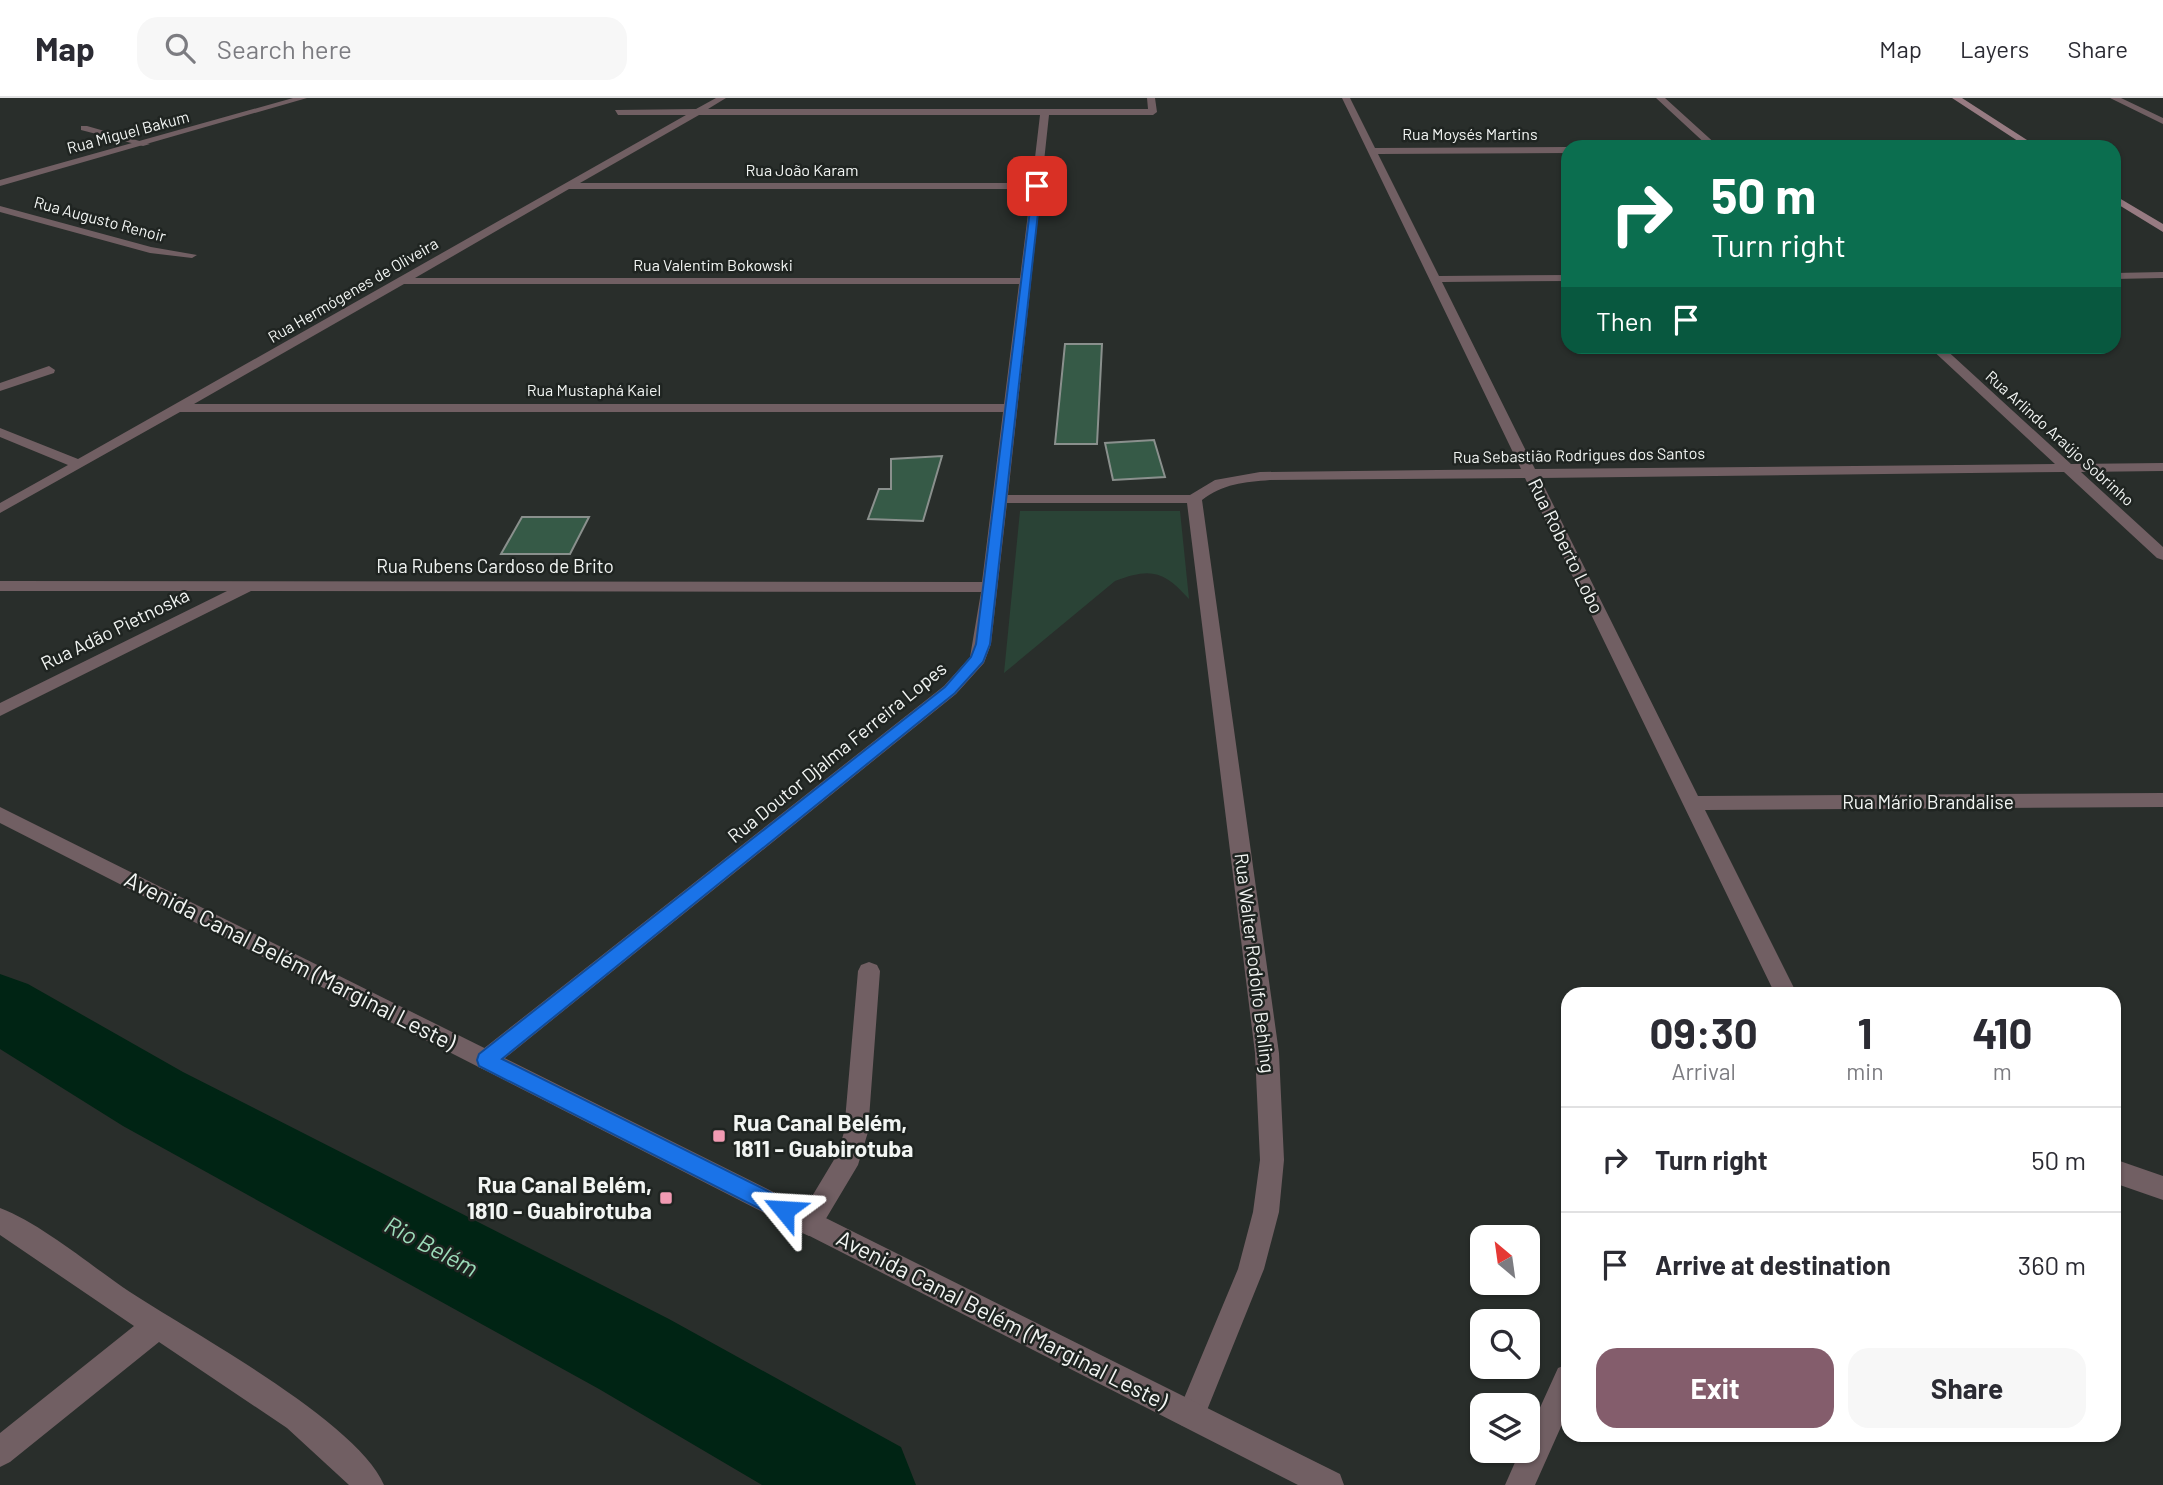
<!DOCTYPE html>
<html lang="en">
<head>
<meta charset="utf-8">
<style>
	body { margin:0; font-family:Barlow,sans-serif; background:#f7f7f7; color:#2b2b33; height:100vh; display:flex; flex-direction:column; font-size:26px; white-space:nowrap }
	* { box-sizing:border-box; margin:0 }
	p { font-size:23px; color:#7c7c81 }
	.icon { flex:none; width:38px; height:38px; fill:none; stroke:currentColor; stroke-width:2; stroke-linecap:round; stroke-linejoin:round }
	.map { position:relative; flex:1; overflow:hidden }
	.details { position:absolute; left:1561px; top:889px; width:560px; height:455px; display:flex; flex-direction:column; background:#fff; border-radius:21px; box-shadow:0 2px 5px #0004 }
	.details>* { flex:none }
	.banner { position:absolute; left:1561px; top:42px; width:560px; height:214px; border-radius:21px; box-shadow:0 2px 5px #0004; background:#0b6e4f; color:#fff; overflow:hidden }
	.needle { width:46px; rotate:331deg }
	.tools { position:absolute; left:1470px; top:1127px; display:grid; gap:14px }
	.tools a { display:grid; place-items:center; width:70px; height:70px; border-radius:14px; background:#fff; box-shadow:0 2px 5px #0004; font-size:35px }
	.pin { position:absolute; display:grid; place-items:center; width:60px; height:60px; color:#fff; margin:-30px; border-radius:14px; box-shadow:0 4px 10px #0006 }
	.me { position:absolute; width:77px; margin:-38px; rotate:297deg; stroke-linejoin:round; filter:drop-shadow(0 0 5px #0008) }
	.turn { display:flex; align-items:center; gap:24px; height:147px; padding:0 35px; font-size:32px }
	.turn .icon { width:91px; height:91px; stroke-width:2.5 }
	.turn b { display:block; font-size:49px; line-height:60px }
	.then { display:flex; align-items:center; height:66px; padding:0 35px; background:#0003; gap:14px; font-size:26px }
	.eta { display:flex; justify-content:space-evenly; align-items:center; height:119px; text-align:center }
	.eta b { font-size:42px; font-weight:700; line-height:49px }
	.action { display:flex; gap:14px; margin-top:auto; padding:14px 35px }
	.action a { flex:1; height:80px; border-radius:21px; background:#845d6c; color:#fff; font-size:28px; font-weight:700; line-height:80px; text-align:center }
	.action a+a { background:#f7f7f7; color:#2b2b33 }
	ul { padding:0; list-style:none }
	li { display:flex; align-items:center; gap:21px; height:105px; padding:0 35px; border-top:2px solid #e1e1e2 }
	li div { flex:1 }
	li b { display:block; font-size:26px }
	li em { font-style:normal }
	header { display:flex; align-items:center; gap:42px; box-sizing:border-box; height:98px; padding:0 35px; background:#fff; border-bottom:2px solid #e1e1e2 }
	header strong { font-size:33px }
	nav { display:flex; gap:38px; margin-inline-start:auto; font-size:24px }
	.search { width:490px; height:63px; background:#f7f7f7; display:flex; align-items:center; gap:18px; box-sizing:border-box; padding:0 24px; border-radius:21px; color:#7c7c81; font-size:26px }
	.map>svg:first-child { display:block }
</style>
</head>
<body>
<header>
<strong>Map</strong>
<div class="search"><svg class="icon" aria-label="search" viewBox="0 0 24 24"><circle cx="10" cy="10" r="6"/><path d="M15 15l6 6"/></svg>Search here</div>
<nav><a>Map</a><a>Layers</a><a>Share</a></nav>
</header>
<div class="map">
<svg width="2163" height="1387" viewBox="0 0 2163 1387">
	<rect width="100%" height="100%" fill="#292e2b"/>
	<path fill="#2a4336" d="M1020,413H1180L1189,501C1164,473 1151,469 1115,483L1004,575Z"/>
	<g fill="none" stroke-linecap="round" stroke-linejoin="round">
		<path fill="#002414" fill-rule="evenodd" d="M0,876L28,886L183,974L669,1221L901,1349L916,1387H762L599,1291L123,1028L0,951Z"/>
	</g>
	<path fill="#365a47" stroke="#8a908d" stroke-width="2" d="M1065,246H1102L1097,346H1055Z
		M1154,342L1165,379L1113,382L1105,345Z
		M942,358L923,423L868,421L879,391H891V361Z
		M522,419H589L570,456H501Z"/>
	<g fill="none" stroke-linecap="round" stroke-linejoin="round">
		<path fill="#715f63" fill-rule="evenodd" d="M81,28H87L150,46L143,48L81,32Z"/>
		<path fill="#715f63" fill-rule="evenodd" d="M716,0H726L708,11H1148L1147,0H1155L1157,14L1153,17H1049L1008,397H1190L1215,382L1260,374L1521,371L1342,0H1350L1375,50L1568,49V55L1378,56L1439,178L1568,177V183L1442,184L1535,371L2055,366L1928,248H1942L2071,366L2163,365V373L2081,374L2163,449V462L2157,460L2064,374L1540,380L1698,698L2163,695V709L1705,712L1797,896H1775L1525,380L1270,382C1245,384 1222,386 1202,402L1279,955L1284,1062L1279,1114L1264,1171L1201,1327L1191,1331L1181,1327L1177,1317L1238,1171L1253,1114L1260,1062L1255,955L1187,405H1007L991,546L984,565L956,596L494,969L486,972L478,969L474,962L478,955L944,588L970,559L981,494L251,493L0,618V605L227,493H0V483L982,484L1003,314H180L0,415V405L68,367L0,339V330L78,361L686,17H618L615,12L696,11ZM699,17H1040L1032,85H580ZM569,91H1031L1020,180H415ZM404,186H1019L1004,306H194Z
			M1656,0H1665L1719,49H1709Z
			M2110,0H2121L2163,20V26Z
			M0,108L151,149L197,157L192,160L150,155L0,114Z
			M2163,174V180L2114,181V175Z
			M49,268L55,272L54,275L0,293V285Z
			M869,864L877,867L880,873L868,1034L858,1067L818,1134L809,1138L800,1134L796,1125L838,1055L844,1034L858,873L861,867Z
			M2114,1061L2163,1078V1102L2114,1085Z
			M0,1110C42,1126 91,1168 130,1194C191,1234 358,1324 384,1387H349L287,1330L159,1244L10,1364L0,1369V1335L134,1228L0,1137Z
			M1568,1266V1313L1535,1387H1505L1520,1353H1528V1336L1558,1270Z"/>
		<path fill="#715f63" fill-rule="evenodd" d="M293,0H307L0,88V82Z
			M0,709L1340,1376L1344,1387H1298L0,725Z"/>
		<path fill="#977b82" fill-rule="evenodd" d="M1952,0H1962L2038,49H2027Z
			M2114,97L2163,126V134L2114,104Z"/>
	</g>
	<path fill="#1a73e8" stroke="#114b97" stroke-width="2" d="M1037,86L1041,88L990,546L983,564L955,595L502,961L792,1105L795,1112L792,1120L784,1123L479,968L477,962L479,956L945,589L971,559L976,546L1033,88Z"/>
	<g fill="#f19ab2" stroke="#1f2421" stroke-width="2.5">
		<rect x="712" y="1031" width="14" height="14" rx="3.5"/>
		<rect x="659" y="1093" width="14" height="14" rx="3.5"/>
	</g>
	<g text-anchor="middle" stroke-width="5" stroke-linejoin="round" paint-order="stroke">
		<g font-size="16" fill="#f2f5f3" stroke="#1f2421">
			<text transform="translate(128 34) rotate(-15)" y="6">Rua Miguel Bakum</text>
			<text x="1470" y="42">Rua Moysés Martins</text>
			<text x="802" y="78">Rua João Karam</text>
			<text transform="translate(100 121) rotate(15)" y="6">Rua Augusto Renoir</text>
			<text x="713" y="173">Rua Valentim Bokowski</text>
			<text transform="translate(353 192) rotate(-30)" y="6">Rua Hermógenes de Oliveira</text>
			<text x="594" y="298">Rua Mustaphá Kaiel</text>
			<text transform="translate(2060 340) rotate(42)" y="6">Rua Arlindo Araújo Sobrinho</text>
			<text transform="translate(1579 357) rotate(-1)" y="6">Rua Sebastião Rodrigues dos Santos</text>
		</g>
		<g font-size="19" fill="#f2f5f3" stroke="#1f2421">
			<text transform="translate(1566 448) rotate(64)" y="7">Rua Roberto Lobo</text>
			<text x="495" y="475">Rua Rubens Cardoso de Brito</text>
			<text transform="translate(115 531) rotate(-26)" y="7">Rua Adão Pietnoska</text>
			<text transform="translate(837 654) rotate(-39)" y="7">Rua Doutor Djalma Ferreira Lopes</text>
			<text x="1928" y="711">Rua Mário Brandalise</text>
			<text transform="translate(1255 865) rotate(83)" y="7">Rua Walter Rodolfo Behling</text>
		</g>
		<g font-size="23" fill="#f2f5f3" stroke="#1f2421">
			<text transform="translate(290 863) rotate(27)" y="8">Avenida Canal Belém (Marginal Leste)</text>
			<text transform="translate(1002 1222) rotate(27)" y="8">Avenida Canal Belém (Marginal Leste)</text>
		</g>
		<g font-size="23" font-weight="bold" fill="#f2f5f3" stroke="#1f2421" text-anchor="start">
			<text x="733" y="1033">Rua Canal Belém,<tspan x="733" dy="26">1811 - Guabirotuba</tspan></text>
			<text x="652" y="1095" text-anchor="end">Rua Canal Belém,<tspan x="652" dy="26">1810 - Guabirotuba</tspan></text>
		</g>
		<g font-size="24" font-style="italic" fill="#9cddba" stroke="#1f2421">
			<text transform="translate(431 1149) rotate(28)" y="8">Rio Belém</text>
		</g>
	</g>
</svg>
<div class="tools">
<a><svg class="needle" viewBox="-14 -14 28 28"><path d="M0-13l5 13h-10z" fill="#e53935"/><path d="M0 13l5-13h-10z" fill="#7c7c81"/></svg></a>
<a><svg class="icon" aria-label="search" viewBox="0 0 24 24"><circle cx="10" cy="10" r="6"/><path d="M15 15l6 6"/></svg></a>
<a><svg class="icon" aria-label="layers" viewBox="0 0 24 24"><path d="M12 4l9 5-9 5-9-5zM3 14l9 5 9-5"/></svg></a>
</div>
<div class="pin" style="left:1037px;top:88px;background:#d93025"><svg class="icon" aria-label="arrive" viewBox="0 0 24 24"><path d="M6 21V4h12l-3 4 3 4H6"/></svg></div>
<svg class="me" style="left:784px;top:1112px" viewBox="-20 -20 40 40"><path d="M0-17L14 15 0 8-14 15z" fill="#1a73e8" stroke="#fff" stroke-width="4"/></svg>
<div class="banner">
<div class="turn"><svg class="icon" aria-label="right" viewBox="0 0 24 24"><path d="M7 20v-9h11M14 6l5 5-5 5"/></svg><div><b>50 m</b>Turn right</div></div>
<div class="then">Then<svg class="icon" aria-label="arrive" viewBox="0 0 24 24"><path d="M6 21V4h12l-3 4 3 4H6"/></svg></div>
</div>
<section class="details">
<div class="eta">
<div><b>09:30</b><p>Arrival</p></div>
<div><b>1</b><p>min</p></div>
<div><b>410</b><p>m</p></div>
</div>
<ul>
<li><svg class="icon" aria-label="right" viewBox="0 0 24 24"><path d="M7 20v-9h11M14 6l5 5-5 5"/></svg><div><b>Turn right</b></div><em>50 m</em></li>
<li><svg class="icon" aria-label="arrive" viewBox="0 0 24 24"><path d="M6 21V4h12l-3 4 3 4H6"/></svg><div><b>Arrive at destination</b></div><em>360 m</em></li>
</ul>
<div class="action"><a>Exit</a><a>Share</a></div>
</section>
</div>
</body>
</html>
